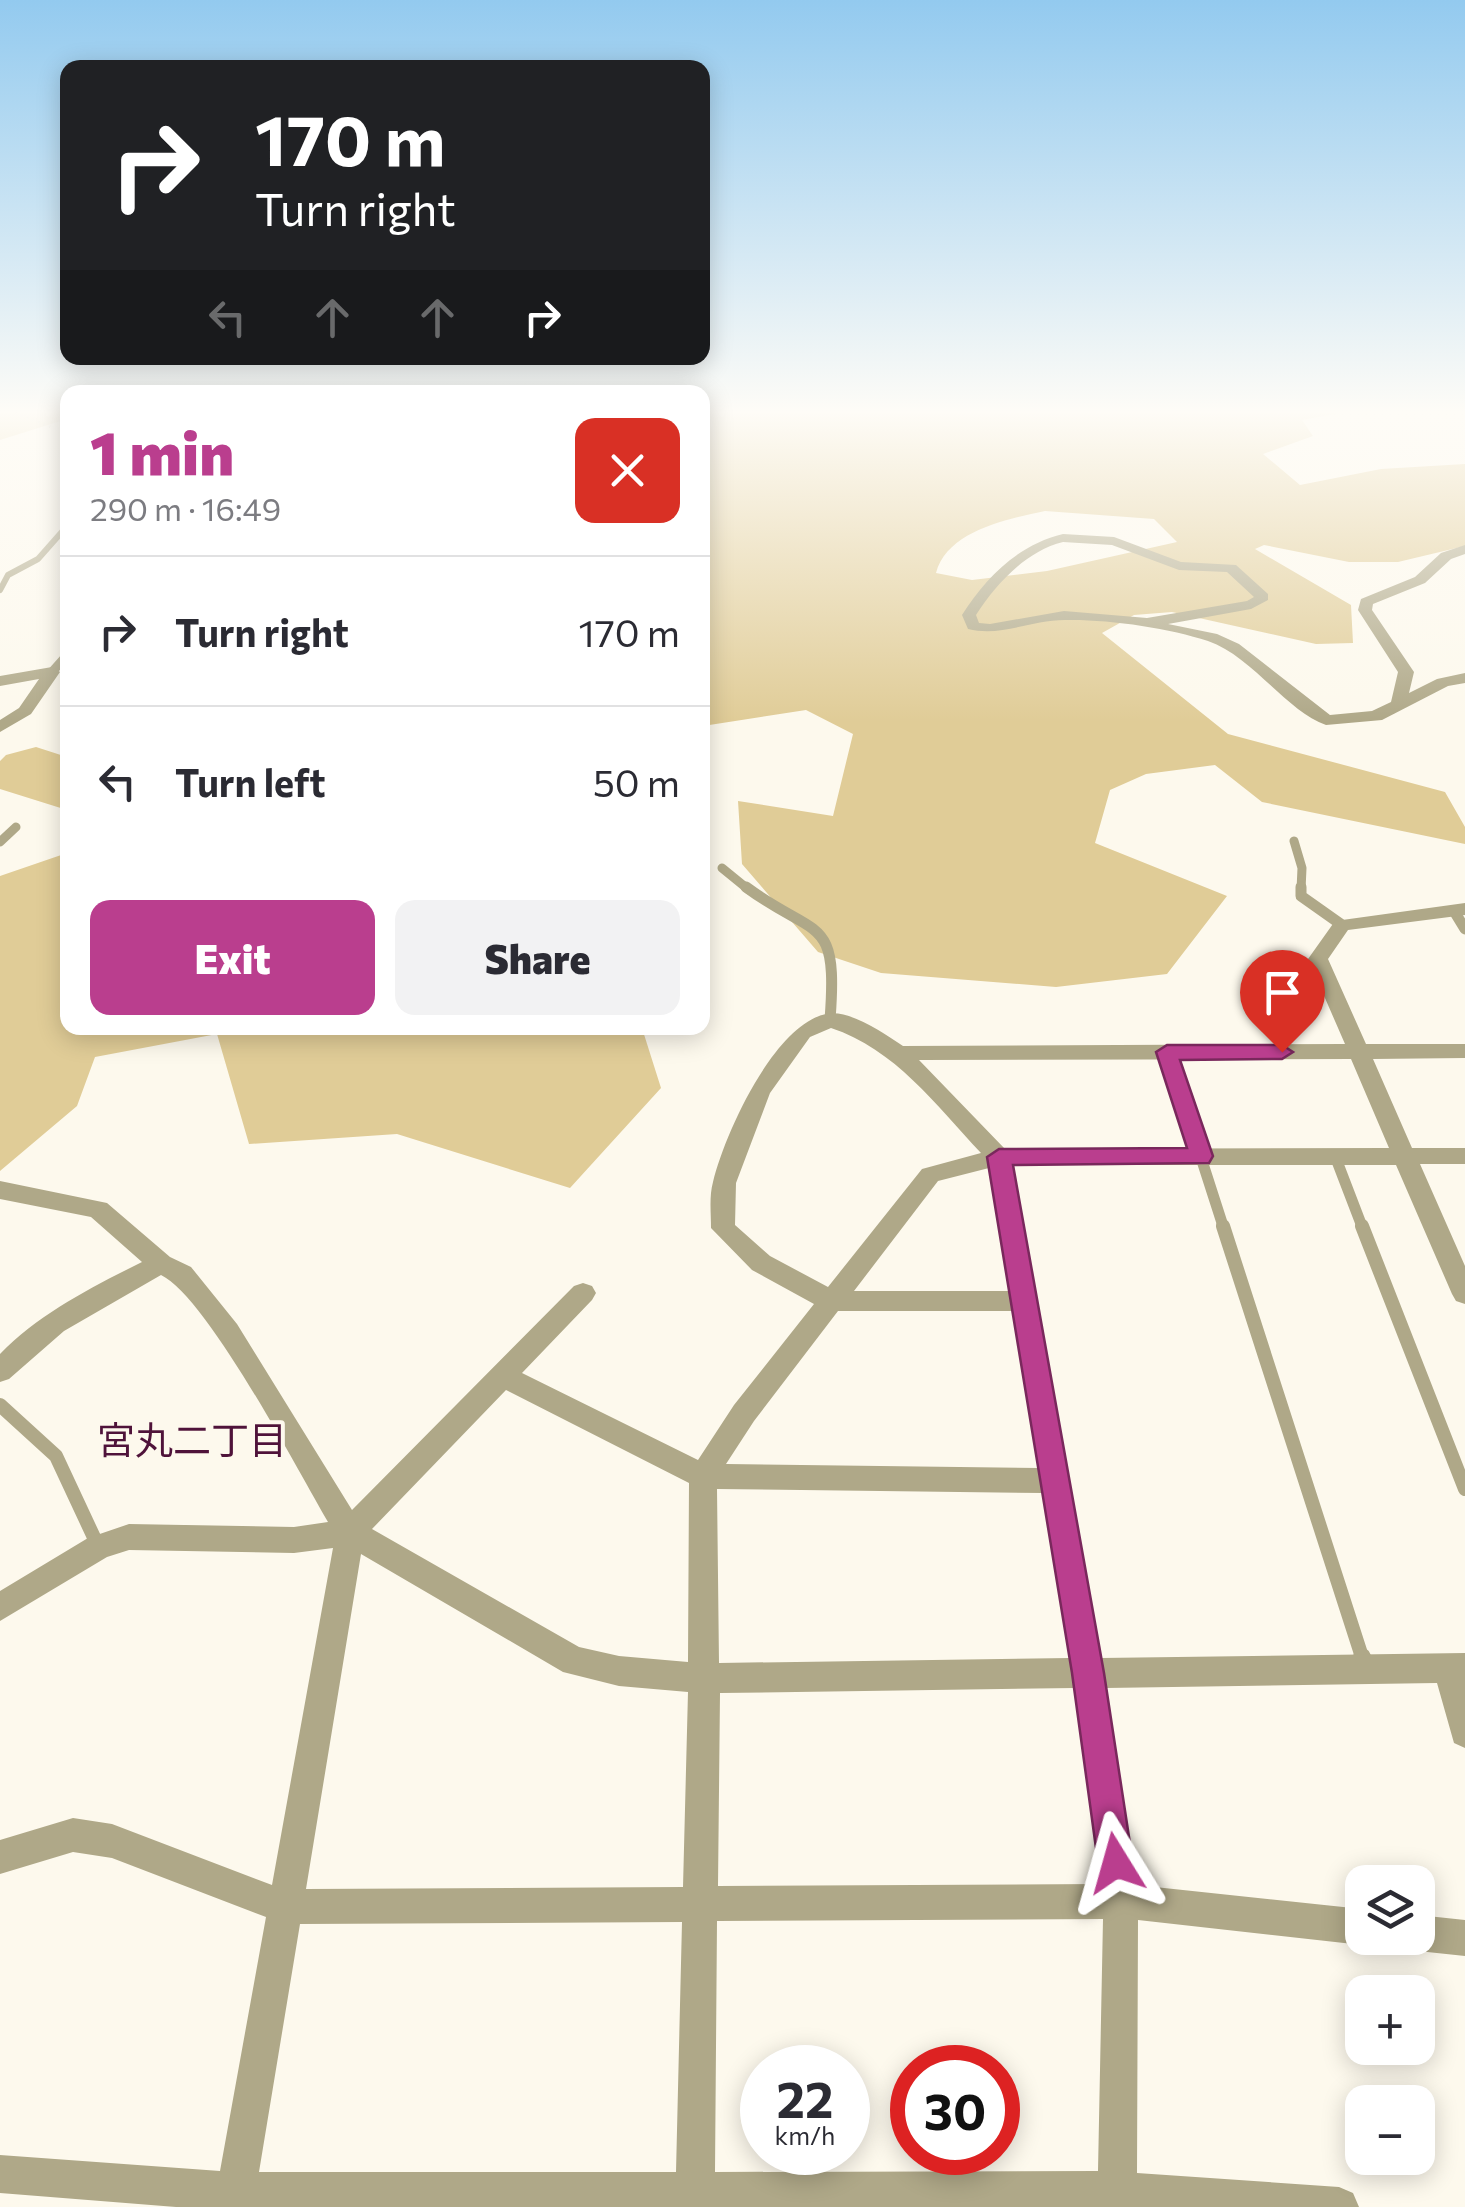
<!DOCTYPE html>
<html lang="en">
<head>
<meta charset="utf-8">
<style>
	body { margin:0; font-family:Commissioner,"Noto Sans JP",sans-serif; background:#f2f2f3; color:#2b2b33; height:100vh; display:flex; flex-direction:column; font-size:38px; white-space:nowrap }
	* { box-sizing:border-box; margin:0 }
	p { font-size:32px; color:#7c7c81 }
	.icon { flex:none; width:55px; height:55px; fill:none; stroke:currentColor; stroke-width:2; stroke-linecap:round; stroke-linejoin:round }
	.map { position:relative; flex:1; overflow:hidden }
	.drawer { position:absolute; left:60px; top:385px; width:650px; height:650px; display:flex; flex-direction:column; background:#fff; border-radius:20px; box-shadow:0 5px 25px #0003 }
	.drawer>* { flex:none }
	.top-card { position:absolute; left:60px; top:60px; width:650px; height:305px; border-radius:20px; box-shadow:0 5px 25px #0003; background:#202124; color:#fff; overflow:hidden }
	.tools { position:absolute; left:1345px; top:1865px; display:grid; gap:20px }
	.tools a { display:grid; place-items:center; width:90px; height:90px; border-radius:20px; background:#fff; box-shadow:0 5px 25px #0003; font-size:50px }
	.speed { position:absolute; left:740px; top:2045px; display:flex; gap:20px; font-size:50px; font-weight:700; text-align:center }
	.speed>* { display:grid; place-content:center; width:130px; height:130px; border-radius:50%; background:#fff; box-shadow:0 5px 25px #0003; line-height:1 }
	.speed small { font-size:25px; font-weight:400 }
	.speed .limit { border:15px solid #d22; background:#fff; color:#111 }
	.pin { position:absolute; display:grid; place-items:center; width:85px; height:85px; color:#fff; margin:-102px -42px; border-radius:50% 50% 50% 0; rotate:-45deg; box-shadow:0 0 10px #0007 }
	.pin .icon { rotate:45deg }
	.me { position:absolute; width:110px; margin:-55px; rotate:352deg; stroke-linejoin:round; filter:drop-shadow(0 0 8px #0008) }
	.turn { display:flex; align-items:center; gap:35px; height:210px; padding:0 30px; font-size:45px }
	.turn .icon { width:130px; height:130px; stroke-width:2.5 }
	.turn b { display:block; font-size:70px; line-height:85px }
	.lanes { display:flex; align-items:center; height:95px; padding:0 30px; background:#0003; justify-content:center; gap:50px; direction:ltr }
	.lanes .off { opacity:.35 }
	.round { display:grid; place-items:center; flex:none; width:105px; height:105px; border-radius:20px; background:#f2f2f3 }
	.summary { display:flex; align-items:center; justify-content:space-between; height:170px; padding:0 30px }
	h1 { font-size:60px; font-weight:800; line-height:75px; color:#ba3e8e }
	.action { display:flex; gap:20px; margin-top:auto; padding:20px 30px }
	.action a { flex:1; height:115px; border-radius:20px; background:#ba3e8e; color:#fff; font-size:40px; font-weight:800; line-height:115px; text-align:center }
	.action a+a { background:#f2f2f3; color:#2b2b33 }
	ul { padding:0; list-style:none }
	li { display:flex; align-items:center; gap:30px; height:150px; padding:0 30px; border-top:2px solid #e1e1e2 }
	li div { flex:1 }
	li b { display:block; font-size:38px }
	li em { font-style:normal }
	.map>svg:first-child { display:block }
</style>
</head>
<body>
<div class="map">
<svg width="1465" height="2207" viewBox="0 0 1465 2207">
	<rect width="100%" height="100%" fill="#fdf9ed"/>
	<path fill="#e0cc97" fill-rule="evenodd" d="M0,413H67V419L0,440Z
		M702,413H1340L1302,420L1313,436L1263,454L1300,485L1381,469L1465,464V546L1398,562H1349L1264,545L1255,549L1351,605L1353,643L1316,644L1172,612L1134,615L1102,633L1228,734L1445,792L1465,827V844L1262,802L1215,765L1146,774L1110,790L1095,843L1227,896L1167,974L1056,987L881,973L818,952L742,864L738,801L833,816L853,734L806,710L703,726ZM1045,511L1154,519L1177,542L1047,571L972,580L936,573C947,531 1007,519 1045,511Z
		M36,747L67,757V810L0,789V761L6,755Z
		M67,853L68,1028H642L661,1088L570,1188L397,1134L249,1144L217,1034L95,1057L77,1106L0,1171V876Z"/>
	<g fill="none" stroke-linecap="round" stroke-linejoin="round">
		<path stroke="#b1aea4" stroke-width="2.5" stroke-dasharray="1 5" stroke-linecap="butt" d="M16,413L51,427"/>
		<path stroke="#afa888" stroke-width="6" d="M63,432L68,435
			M0,590L8,575L38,559L68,525"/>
		<path stroke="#afa888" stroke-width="9" d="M52,672L68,654
			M1294,841L1302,868L1301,890
			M0,842L16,827
			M722,868L749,890"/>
		<path stroke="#afa888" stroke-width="11" d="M746,887C818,940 838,913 830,1020
			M1301,887V896L1342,925
			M1454,911L1465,929
			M1167,1052L1224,1229
			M1335,1156L1363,1229"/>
		<path stroke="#afa888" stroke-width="14" d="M1223,1226L1363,1660
			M1362,1226L1465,1489
			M0,1405L56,1456L98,1546"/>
		<path stroke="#afa888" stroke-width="18" d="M1362,1657L1365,1667"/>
		<path fill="#afa888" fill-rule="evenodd" d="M1063,534L1114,537L1181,562L1236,565L1268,594V600L1251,609L1168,624L1217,634L1239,644L1330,715L1372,711L1391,702L1398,672L1358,610L1361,599L1415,577L1441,553L1465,545V554L1451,559L1425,583L1373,604L1372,610L1414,672L1409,693L1437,679L1465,673V683L1448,686L1382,720L1326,725C1286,711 1252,656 1208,641C1169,628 1108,619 1065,620C1031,620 1002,637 968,629L962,615C986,577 1018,545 1063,534ZM1063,542L1112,545L1179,570L1227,572L1254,597L1247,601L1147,618L1064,611L990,624L979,623L976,615C996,584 1026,551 1063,542Z
			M52,667L60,672L31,714L0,732V720L19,708L39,679L0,686V676Z
			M1465,903V915L1348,930L1328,959L1366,1044H1465V1058L1373,1059L1412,1148H1465V1164H1420L1465,1266V1304L1456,1301L1452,1294L1396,1165H1012L1101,1658L1465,1653V1748L1454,1743L1437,1683L1106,1688L1136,1885L1362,1909V1938H1375L1362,1945L1138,1920L1137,2173L1339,2187L1353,2193L1359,2207H176L0,2193V2155L220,2171L266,1917L112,1858L73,1852L0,1874V1840L73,1818L112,1824L272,1885L333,1548L294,1553L129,1550L107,1557L0,1621V1591L88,1538L129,1524L294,1527L328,1522C298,1471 207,1297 161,1275L64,1331L9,1379L0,1382V1354C40,1313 92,1287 142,1262L91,1217L0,1199V1181L107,1203L170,1257L191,1267L237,1324L352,1510L574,1286L583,1283L592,1286L596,1293L592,1300L522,1373L698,1460L734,1405L814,1304L752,1270L711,1228C711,1213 709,1196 713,1182C725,1133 774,1025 826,1014C850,1009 883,1033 903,1046L1345,1044L1308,959L1335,921ZM831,1028C895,1049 936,1105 981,1153L922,1169L828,1287L770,1256L735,1225L736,1183L770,1093L810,1037ZM1351,1059L1389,1148L1005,1149L919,1060ZM989,1168L1009,1291H854L938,1181ZM838,1311H1013L1039,1468L726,1464L754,1421ZM506,1390L689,1483L688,1662L619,1656L579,1647L372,1529ZM717,1489L1043,1493L1070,1658L719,1663ZM361,1554L563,1672L619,1686L688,1692L683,1887L306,1889ZM1074,1688L1101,1884L718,1886L720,1693ZM1103,1919L1098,2171L715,2172L717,1921ZM682,1922L676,2172H259L300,1924Z
			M1418,1915L1465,1920V1956L1418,1951L1406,1945L1402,1938H1418Z"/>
	</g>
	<linearGradient id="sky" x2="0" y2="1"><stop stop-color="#93caef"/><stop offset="0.57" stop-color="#fefcf7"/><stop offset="1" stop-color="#fefcf7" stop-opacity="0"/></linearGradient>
	<rect width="1465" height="722" fill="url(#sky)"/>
	<path fill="#ba3e8e" stroke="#79285c" stroke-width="2.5" d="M1167,1045H1282L1293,1052L1282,1059L1180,1060L1213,1156L1209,1163L1013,1165L1104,1673L1133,1863L1128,1875L1116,1880L1103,1875L1098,1863L1072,1673L987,1157L999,1149L1187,1148L1156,1052Z"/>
	<g text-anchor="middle" stroke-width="8" stroke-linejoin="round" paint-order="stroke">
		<g font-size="38" fill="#4f133a" stroke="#fdf9ed">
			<text x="192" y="1454">宮丸二丁目</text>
		</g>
	</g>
</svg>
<div class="tools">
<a><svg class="icon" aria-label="layers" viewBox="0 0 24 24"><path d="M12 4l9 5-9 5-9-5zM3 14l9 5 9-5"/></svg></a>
<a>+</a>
<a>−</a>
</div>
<div class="speed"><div>22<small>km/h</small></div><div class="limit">30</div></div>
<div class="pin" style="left:1282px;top:1052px;background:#d93025"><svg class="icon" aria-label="arrive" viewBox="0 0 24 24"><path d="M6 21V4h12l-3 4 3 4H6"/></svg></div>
<svg class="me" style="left:1116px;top:1863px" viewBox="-20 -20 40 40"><path d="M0-17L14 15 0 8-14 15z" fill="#ba3e8e" stroke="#fff" stroke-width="4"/></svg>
<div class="top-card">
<div class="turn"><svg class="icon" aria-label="right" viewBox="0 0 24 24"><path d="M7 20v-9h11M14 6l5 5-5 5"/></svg><div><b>170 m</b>Turn right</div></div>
<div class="lanes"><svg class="icon off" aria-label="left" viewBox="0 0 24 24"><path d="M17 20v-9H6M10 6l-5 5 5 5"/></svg><svg class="icon off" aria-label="ahead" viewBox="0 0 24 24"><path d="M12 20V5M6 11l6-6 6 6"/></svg><svg class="icon off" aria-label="ahead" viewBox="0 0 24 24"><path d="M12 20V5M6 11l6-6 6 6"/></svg><svg class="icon" aria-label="right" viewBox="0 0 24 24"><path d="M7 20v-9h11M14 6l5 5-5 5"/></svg></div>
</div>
<section class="drawer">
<div class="summary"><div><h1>1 min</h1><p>290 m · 16:49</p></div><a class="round" style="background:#d93025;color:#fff"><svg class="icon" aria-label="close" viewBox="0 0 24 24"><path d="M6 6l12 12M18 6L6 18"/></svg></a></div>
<ul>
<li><svg class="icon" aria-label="right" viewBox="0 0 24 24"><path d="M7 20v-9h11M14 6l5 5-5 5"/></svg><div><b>Turn right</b></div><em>170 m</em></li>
<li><svg class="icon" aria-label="left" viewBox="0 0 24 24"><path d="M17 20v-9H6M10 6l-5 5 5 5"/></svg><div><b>Turn left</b></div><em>50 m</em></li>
</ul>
<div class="action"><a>Exit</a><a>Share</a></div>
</section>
</div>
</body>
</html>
